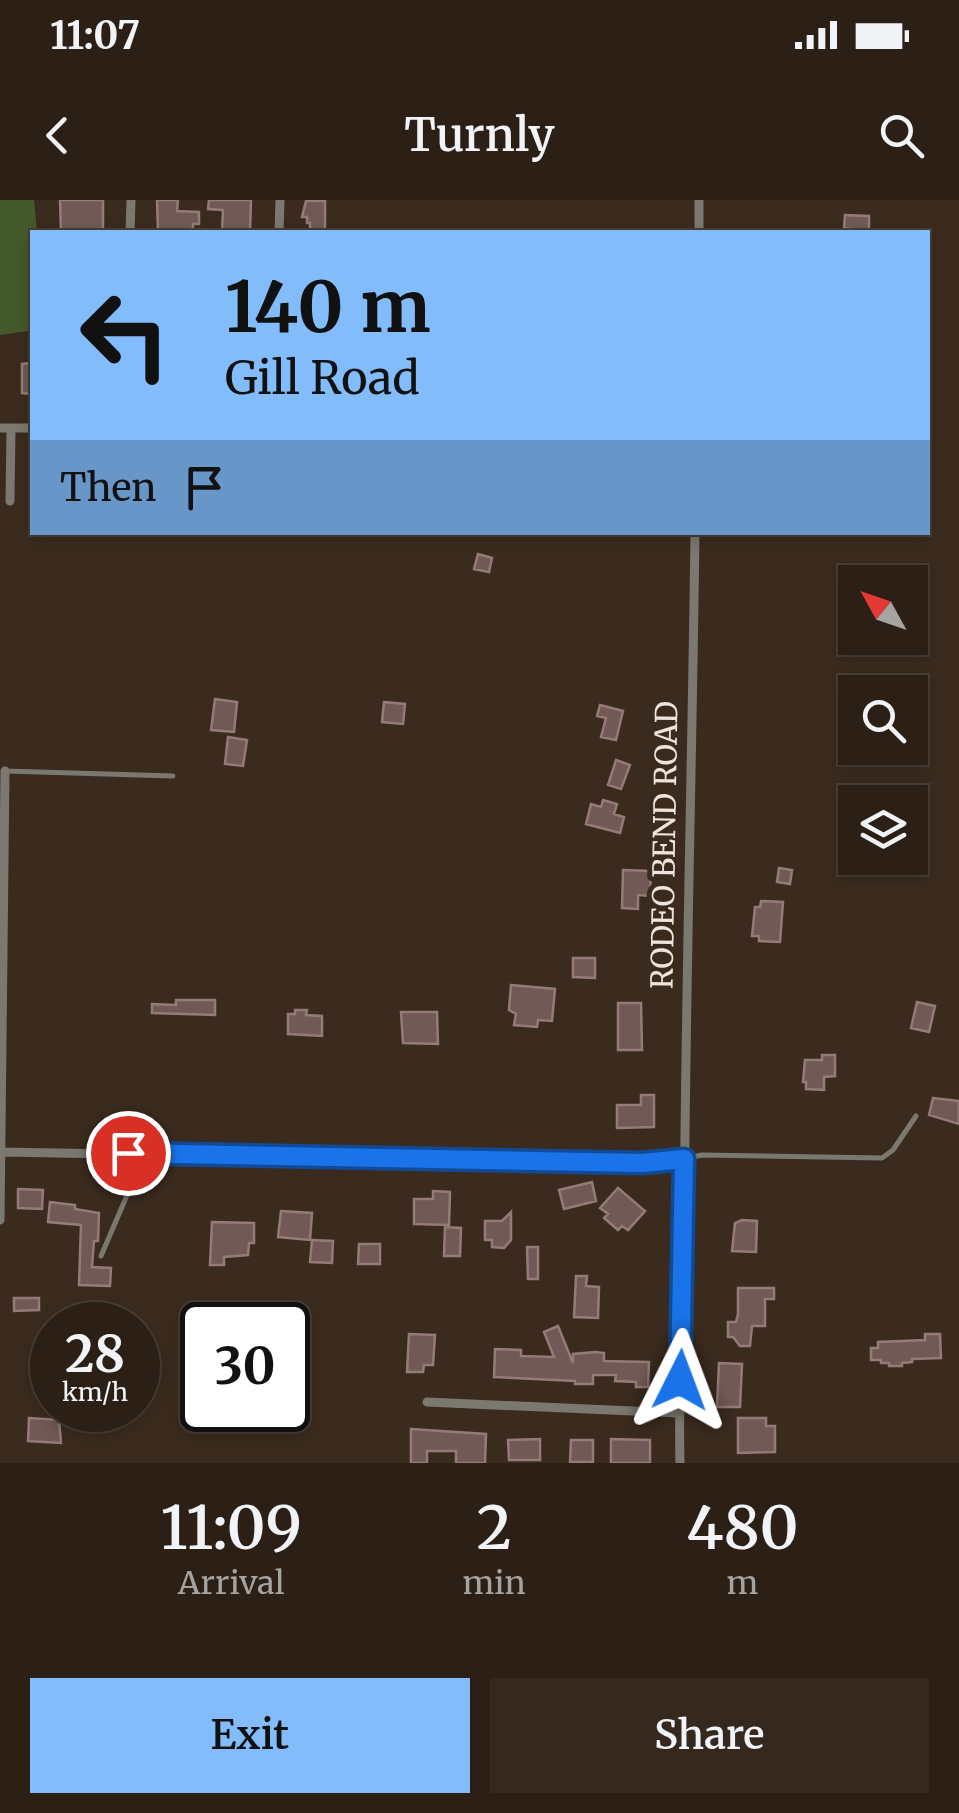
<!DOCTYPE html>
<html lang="en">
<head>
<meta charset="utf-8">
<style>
	body { margin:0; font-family:Merriweather,serif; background:#34281f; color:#f1f3f6; height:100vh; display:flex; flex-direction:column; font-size:38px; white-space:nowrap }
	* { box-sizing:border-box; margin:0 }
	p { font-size:32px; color:#a6a3a1 }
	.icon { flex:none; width:55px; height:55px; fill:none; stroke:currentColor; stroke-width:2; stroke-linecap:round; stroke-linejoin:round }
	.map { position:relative; height:1263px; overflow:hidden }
	.side { display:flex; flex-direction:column; background:#2c2016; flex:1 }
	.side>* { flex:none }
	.banner { position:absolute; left:30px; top:30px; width:900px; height:305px; border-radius:0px; box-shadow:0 5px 15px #0003,0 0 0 2px #483e35; background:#83bcfb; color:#111; overflow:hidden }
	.needle { width:65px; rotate:310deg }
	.fabs { position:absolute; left:838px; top:365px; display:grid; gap:20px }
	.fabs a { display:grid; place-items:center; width:90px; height:90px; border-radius:0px; background:#2c2016; box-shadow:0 5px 15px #0003,0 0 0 2px #483e35; font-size:50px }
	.speed { position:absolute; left:30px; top:1102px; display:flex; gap:20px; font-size:50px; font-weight:700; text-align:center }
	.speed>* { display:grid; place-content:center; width:130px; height:130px; border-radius:50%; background:#2c2016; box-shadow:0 5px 15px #0003,0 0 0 2px #483e35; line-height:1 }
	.speed small { font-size:25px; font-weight:400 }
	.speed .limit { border:5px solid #111; border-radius:15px; background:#fff; color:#111 }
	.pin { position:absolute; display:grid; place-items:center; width:85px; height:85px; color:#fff; margin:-42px; border:5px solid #fff; border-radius:50%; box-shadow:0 2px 10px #0007 }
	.me { position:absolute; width:110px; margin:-55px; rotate:3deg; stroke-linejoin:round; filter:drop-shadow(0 0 8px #0008) }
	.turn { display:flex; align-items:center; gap:35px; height:210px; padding:0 30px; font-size:45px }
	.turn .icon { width:130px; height:130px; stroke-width:2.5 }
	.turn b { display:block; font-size:70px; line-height:85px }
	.then { display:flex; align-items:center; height:95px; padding:0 30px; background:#0003; gap:20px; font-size:38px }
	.eta { display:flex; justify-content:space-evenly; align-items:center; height:170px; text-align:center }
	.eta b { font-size:60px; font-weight:600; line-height:70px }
	.action { display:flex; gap:20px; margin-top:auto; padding:20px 30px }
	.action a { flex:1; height:115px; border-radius:0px; background:#83bcfb; color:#111; font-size:40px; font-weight:600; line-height:115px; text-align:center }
	.action a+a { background:#34281f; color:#f1f3f6 }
	.status { display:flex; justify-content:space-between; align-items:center; height:70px; padding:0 50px; background:#2c2016; direction:ltr }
	.status svg { height:28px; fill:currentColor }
	header { display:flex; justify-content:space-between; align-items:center; height:130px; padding:0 30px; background:#2c2016; font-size:45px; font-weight:600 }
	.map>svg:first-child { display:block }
</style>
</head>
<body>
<div class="status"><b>11:07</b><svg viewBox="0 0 49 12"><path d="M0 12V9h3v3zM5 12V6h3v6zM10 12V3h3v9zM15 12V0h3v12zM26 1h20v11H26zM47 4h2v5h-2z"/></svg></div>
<header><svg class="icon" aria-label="back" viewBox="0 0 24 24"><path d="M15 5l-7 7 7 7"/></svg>Turnly<svg class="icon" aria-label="search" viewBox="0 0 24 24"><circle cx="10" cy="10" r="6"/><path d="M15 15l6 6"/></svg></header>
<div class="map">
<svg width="959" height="1263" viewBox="0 0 959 1263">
	<rect width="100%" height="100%" fill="#3b2b1e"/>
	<path fill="#445a2d" d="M0,0H34L37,32H32V116L28,131L0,135Z"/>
	<path fill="#715955" stroke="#957b78" stroke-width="2.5" d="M60,0H103V32H61Z
		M157,0H178L177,11L199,12V24H193V32H158Z
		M209,0H251L250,32H222L223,10L208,9Z
		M306,1H325V32H310V23H307V17H302Z
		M845,15L869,16V32L844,28Z
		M32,163V194L22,193V164Z
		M478,354L492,358L489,372L474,369Z
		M215,499L237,502L234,532L211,530Z
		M384,502L405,504L403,524L382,522Z
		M600,505L623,511L616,540L601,537L606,518L597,516Z
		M228,537L247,540L243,566L225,564Z
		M616,560L630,565L621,589L608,585Z
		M603,600L617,604L614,614L624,617L620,633L586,624L591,604L601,607Z
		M779,668L792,670L790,684L777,682Z
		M623,670L651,671L650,696L638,695V709L622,708Z
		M761,701L783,702L780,742L759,741V736H752L755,707H760Z
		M573,758H595V778L573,777Z
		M511,785L555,789L552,821L538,820L537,827L514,825L516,814L509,810Z
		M176,800H215V815L152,813V804L176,805Z
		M917,802L935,806L929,832L911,828Z
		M618,803H641L642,850H618Z
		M295,810H307L306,815L322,816V836L288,834V814H295Z
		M401,812H437L438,844L403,843Z
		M822,855H835V876L824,877V890L806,889V882H803L805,860H822Z
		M641,895H654V927L617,928V905H641Z
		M933,898L959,901V924L929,915Z
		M592,982L596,1001L564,1009L559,990Z
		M618,988L645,1011L628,1030L622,1026L618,1030L604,1018L608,1014L600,1008Z
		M18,989L43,990L42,1009L18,1008Z
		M433,991L450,992L449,1025L414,1024V999H433Z
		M50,1002L75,1005V1009L99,1013L98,1041H94L92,1067L111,1068L110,1086L79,1085L81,1025L48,1022Z
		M281,1011L312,1013L310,1040L278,1037Z
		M511,1012V1040L504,1048L492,1047V1040H485V1021H502Z
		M742,1020L757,1021L756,1052L732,1051L735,1023Z
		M212,1022L254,1023V1043H249L248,1055L224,1057V1065H210Z
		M445,1027L461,1028L460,1056H444Z
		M312,1040L333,1041L332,1063L310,1062Z
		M359,1044H380V1064H358Z
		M527,1047H538V1079H528Z
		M576,1076H587L586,1086L599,1087L598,1118L574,1117Z
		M738,1088H774V1099H765V1126H752L750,1146H740L733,1137H728V1122H736L738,1114Z
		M14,1098H39V1110L14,1111Z
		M558,1126L573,1163V1154L595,1152L604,1153V1161L649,1162L648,1187H636V1182L615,1181L616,1175H593V1184H575V1181L494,1177L495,1149L521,1150V1156L554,1157L544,1132Z
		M409,1134L435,1135L433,1165H424L423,1172H407Z
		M925,1134H940L941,1158L912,1159V1162L902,1163V1166H889V1163H881V1160H871V1148H878V1142L925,1140Z
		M719,1163L742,1164L740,1207H717Z
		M29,1218L59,1220L61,1243L28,1241Z
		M738,1218H766V1226H775V1252L738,1253Z
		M411,1229L486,1234L485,1263H456V1251H427V1263H411Z
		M540,1239V1260H509L508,1240Z
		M611,1239L650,1240V1263H611Z
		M571,1240H593V1262H570Z"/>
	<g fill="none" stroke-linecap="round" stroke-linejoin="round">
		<path stroke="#7b796f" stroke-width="5" d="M5,571L173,576
			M687,958L702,955L882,958L893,950L916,916
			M101,1056L128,993V955"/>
		<path stroke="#7b796f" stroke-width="9" d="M130,32L131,0
			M279,32L280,0
			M699,32V0
			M0,228H32
			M10,301L11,228
			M0,952L642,963L684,959
			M0,1020L5,571
			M427,1202L678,1213
			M680,1263C678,1192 683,1122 684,1051C685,812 692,572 695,332"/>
	</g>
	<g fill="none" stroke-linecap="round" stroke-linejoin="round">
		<g stroke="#114b97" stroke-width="25">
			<path id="route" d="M128,953L642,963L684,959L680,1180"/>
		</g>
		<use href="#route" stroke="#1a73e8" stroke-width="18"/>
	</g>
	<g text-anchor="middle" stroke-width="10" stroke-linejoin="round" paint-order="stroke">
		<g font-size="30" fill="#efe4dc" stroke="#3b2b1e">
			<text transform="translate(665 645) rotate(-89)" y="10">RODEO BEND ROAD</text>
		</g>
	</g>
</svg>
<div class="fabs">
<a><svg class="needle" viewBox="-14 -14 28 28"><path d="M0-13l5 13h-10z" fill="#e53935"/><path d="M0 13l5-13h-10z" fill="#a6a3a1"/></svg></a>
<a><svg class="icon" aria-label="search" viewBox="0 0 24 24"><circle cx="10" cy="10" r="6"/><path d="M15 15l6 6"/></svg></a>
<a><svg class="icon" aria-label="layers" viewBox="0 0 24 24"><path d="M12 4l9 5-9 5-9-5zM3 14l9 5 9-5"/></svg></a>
</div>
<div class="speed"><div>28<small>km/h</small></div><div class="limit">30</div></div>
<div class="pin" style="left:128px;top:953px;background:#d93025"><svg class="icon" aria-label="arrive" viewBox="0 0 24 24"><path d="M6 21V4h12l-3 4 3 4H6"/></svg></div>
<svg class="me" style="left:680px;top:1180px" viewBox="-20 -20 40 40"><path d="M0-17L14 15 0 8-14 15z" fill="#1a73e8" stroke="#fff" stroke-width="4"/></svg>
<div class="banner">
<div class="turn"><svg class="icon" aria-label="left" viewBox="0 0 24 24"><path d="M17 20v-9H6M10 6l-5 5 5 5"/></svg><div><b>140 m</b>Gill Road</div></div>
<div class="then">Then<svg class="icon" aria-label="arrive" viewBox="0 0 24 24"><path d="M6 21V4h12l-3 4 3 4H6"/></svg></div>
</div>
</div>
<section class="side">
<div class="eta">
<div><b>11:09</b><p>Arrival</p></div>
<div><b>2</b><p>min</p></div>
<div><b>480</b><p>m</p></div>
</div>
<div class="action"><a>Exit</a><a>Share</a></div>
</section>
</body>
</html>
